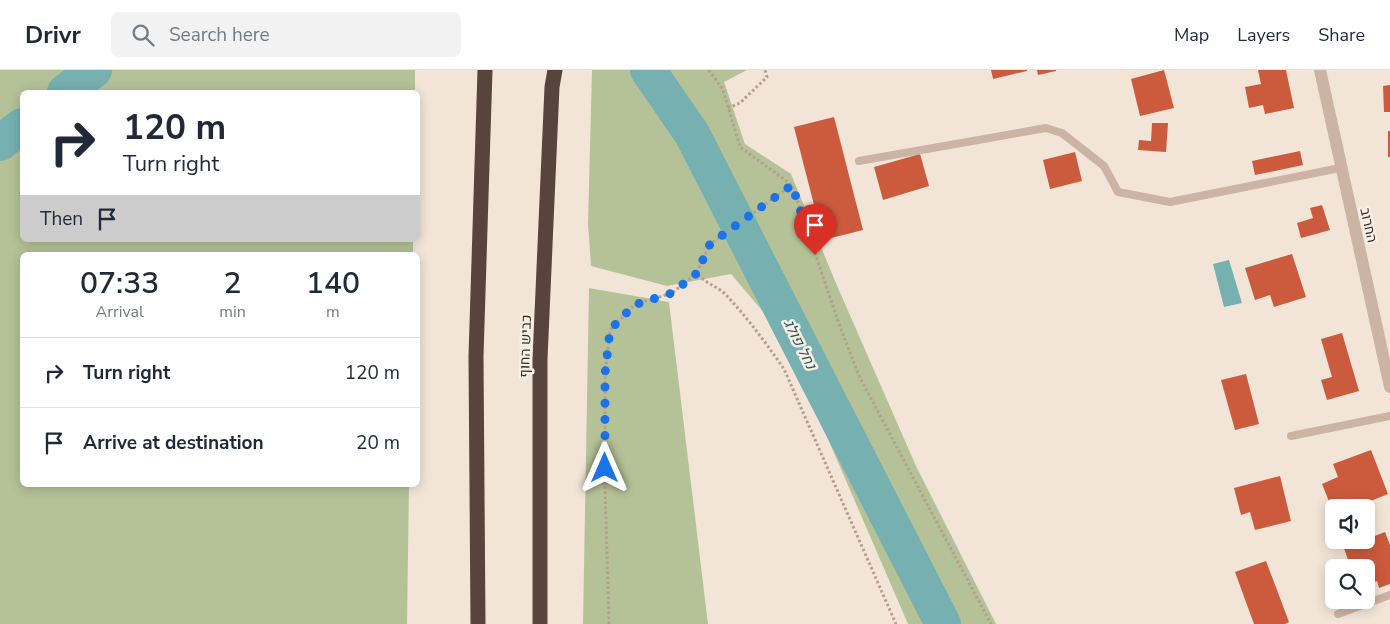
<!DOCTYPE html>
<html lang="en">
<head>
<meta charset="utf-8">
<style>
	body { margin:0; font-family:"Nunito Sans",Heebo,sans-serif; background:#f2f2f3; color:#1f2937; height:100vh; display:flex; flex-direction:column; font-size:19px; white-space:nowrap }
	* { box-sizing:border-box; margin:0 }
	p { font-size:16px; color:#747a83 }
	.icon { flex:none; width:28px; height:28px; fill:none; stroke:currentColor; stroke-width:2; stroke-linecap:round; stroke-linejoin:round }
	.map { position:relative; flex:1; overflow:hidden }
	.side { position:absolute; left:20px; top:182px; width:400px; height:235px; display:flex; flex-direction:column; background:#fff; border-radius:8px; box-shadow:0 2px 12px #0003 }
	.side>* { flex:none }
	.guide { position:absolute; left:20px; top:20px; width:400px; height:152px; border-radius:8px; box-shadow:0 2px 12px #0003; background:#fff; color:#1f2937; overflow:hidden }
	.tools { position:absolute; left:1325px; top:429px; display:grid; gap:10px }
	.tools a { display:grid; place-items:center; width:50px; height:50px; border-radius:8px; background:#fff; box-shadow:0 2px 12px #0003; font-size:25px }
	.pin { position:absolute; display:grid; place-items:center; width:42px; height:42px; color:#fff; margin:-51px -21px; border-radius:50% 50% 50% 0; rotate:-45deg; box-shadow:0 0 5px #0007 }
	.pin .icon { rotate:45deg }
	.me { position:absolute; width:55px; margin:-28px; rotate:0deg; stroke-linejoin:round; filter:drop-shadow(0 0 4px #0008) }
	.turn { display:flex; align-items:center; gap:18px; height:105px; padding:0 20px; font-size:22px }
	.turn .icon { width:65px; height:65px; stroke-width:2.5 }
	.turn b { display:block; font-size:35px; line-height:42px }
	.then { display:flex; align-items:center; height:48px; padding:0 20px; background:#0003; gap:10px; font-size:19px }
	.eta { display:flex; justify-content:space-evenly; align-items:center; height:85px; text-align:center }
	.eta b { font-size:30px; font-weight:600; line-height:35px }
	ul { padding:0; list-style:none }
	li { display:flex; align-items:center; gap:15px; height:70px; padding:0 20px; border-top:1px solid #e0e1e3 }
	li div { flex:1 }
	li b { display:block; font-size:19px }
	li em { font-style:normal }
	header { display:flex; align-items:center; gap:30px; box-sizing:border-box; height:70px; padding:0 25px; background:#fff; border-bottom:1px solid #e0e1e3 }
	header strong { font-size:24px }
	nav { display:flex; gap:28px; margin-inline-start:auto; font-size:18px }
	.search { width:350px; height:45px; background:#f2f2f3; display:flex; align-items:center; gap:12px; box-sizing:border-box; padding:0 18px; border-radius:8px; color:#747a83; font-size:19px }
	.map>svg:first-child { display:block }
</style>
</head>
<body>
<header>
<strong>Drivr</strong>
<div class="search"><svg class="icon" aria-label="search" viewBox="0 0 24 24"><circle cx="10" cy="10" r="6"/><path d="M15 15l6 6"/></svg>Search here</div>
<nav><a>Map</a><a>Layers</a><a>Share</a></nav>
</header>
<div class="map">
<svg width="1390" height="554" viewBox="0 0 1390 554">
	<rect width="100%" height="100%" fill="#f2e5d8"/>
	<path fill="#b5c297" d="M0,0H415V22H22V170H413V185H22V415H409L407,554H0Z
		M592,0H747L724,12L745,74L791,104L835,211L916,396L996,554H908L783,265L731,204L667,216L591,196L588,154Z
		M589,218L669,232L708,554H583Z"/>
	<path fill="#76b0b1" d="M1229,190L1242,233L1224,237L1213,194Z"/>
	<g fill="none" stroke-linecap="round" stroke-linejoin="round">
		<path stroke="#76b0b1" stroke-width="36" d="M648,0L692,64L943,554
			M65,22L94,0
			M0,73L22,56"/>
	</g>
	<path fill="#cc5a3c" d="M991,0H1027V1L993,9Z
		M1037,0H1056V1L1038,5Z
		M1164,0L1174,38L1140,46L1131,9Z
		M1258,0H1286L1294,38L1265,44L1263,35L1249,38L1245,17L1261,14Z
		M1390,15V42H1384L1383,16Z
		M834,47L863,160L823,170L794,57Z
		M1152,53H1168L1166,82L1138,80L1139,70L1151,71Z
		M1388,61H1390V87H1388Z
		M1300,81L1303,95L1255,105L1252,91Z
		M1075,82L1082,111L1050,119L1043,90Z
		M920,84L929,116L883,130L874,97Z
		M1322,135L1330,160L1301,168L1297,153L1313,148L1310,138Z
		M1292,184L1306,227L1274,237L1270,225L1255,230L1245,198Z
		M1342,263L1359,321L1327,330L1321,310L1332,307L1321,269Z
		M1246,304L1259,354L1235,360L1221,310Z
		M1371,380L1388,424L1353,438H1334V444L1322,414L1338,407L1333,394Z
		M1280,406L1291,451L1255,460L1250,442L1241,445L1234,418Z
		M1366,452L1372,467L1385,462L1390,475V514L1379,518L1377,511L1367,515L1366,498H1351L1341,470H1366Z
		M1266,491L1289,552L1285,554H1254L1235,502Z"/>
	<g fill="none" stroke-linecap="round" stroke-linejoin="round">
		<path stroke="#b69e8e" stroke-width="3" stroke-dasharray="2.5 2.5" stroke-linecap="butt" d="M709,0L723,20L740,77L792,115L839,254L859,306L991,554
			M728,38L740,33L767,7L765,0
			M792,115L710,174L697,203C704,213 717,216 725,224C747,247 766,273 784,299L896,554
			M609,554L605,417V304L610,260L634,235L672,223L697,203"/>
		<path stroke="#cbb4a3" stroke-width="8" d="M859,91L1046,58L1062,63L1104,96L1118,122L1170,132L1340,98
			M1291,366L1390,346
			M1338,544L1390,525"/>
		<path stroke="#cbb4a3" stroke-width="12" d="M1320,0L1390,317"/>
		<path stroke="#57443c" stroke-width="15" d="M478,554L476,286L485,0
			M540,554V289L552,17L555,0"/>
	</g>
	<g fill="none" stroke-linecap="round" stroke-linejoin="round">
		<path stroke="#1a73e8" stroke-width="9" stroke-dasharray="0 16.2" d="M605,398V304L610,260L634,235L672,223L697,203L710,174L792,115L815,185"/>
	</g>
	<g text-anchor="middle" stroke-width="5" stroke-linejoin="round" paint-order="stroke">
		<g font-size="14" fill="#352a26" stroke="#faefe4">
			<text transform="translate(1369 155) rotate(77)" y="5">החרוב</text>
			<text transform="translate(525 276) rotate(-88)" y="5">כביש החוף</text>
		</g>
		<g font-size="15" font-style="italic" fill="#195759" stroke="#faefe4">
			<text transform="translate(800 274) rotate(63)" y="5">נחל פולג</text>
		</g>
	</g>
</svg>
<div class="tools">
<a><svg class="icon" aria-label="sound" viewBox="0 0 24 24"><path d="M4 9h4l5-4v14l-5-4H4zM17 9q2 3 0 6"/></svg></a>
<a><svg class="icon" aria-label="search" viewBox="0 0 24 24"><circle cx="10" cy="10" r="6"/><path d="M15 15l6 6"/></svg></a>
</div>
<div class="pin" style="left:815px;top:185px;background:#d93025"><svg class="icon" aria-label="arrive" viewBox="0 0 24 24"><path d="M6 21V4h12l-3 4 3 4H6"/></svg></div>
<svg class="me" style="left:605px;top:398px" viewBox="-20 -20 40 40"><path d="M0-17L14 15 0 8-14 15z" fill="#1a73e8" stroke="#fff" stroke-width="4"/></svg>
<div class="guide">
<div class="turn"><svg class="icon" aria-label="right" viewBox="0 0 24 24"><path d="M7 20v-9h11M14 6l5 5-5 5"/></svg><div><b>120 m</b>Turn right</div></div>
<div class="then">Then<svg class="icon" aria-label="arrive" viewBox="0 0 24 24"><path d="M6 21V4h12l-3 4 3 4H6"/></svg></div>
</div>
<section class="side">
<div class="eta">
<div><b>07:33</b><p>Arrival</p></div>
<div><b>2</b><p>min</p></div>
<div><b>140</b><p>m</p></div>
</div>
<ul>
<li><svg class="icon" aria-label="right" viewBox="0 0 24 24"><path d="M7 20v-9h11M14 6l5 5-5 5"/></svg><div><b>Turn right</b></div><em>120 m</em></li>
<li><svg class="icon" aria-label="arrive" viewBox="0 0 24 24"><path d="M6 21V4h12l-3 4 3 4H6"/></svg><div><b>Arrive at destination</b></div><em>20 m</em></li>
</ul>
</section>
</div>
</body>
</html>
